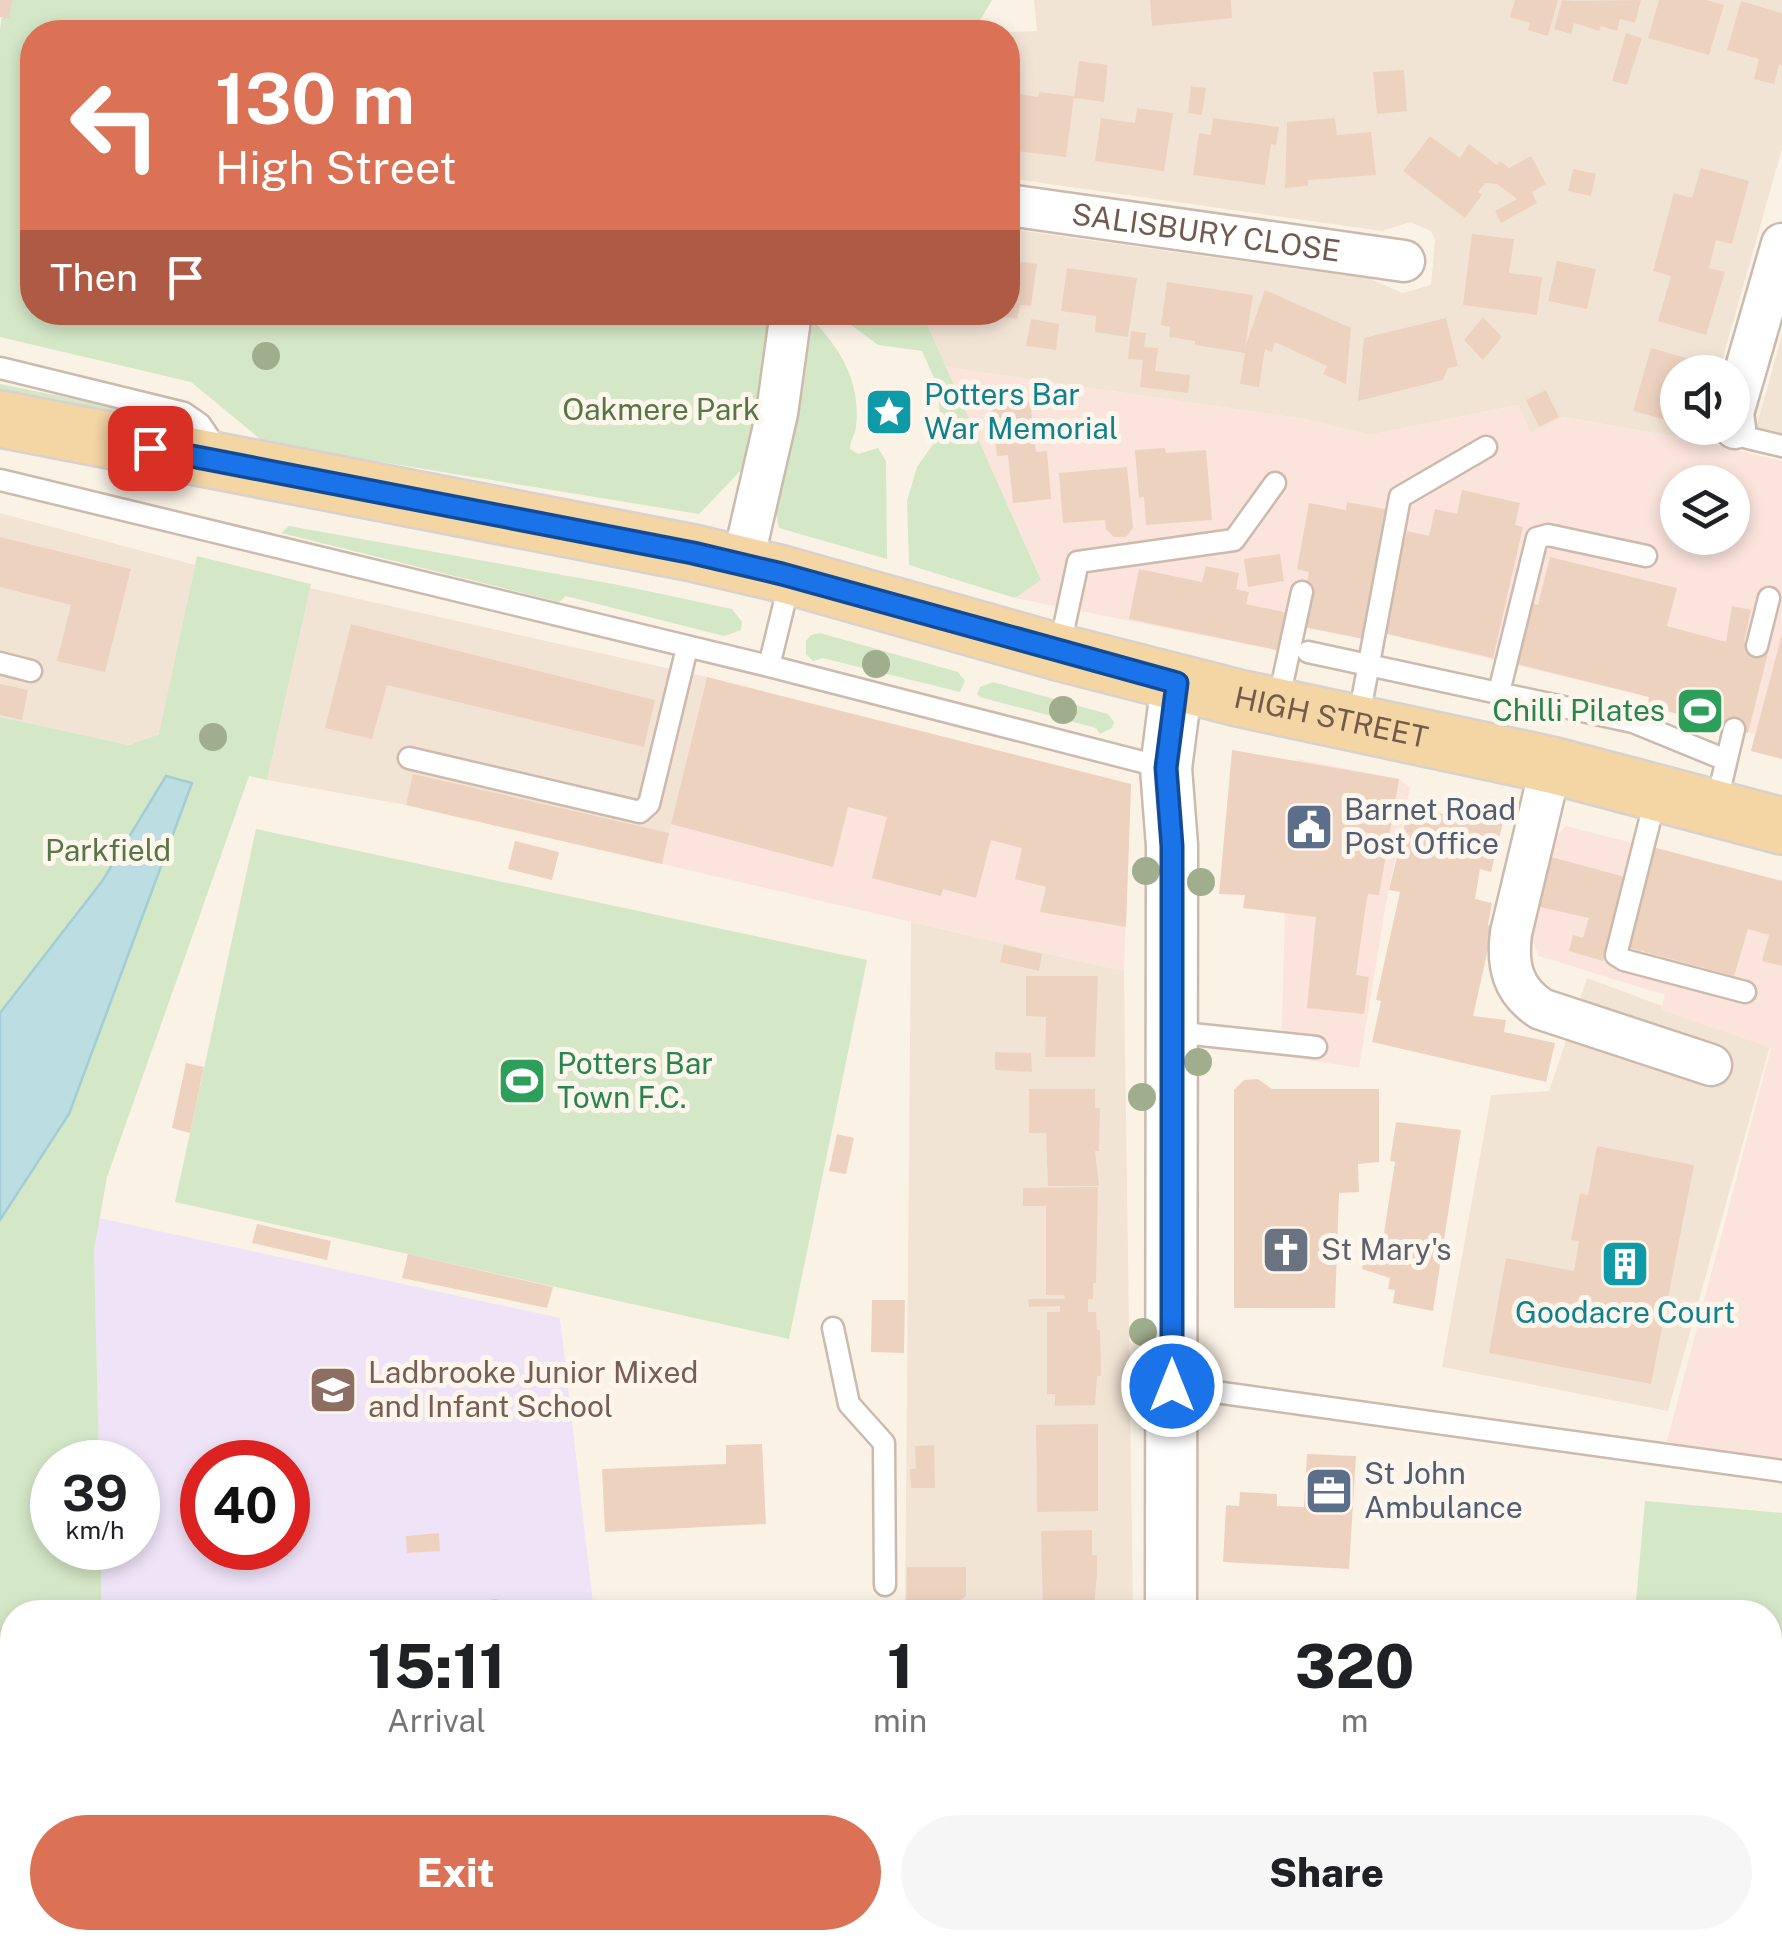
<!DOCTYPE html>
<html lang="en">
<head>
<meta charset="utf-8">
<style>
	body { margin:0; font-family:"Public Sans",sans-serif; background:#f6f6f6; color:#202124; height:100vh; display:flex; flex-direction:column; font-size:38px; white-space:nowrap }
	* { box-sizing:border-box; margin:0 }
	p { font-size:32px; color:#757577 }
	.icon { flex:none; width:55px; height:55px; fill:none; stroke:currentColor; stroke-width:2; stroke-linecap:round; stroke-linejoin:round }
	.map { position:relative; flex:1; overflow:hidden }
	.panel { position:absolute; left:0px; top:1600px; width:1782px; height:350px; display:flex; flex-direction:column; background:#fff; border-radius:40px 40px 0 0; box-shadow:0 5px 15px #0003 }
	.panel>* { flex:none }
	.banner { position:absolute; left:20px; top:20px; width:1000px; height:305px; border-radius:40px; box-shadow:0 5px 15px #0003; background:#db7155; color:#fff; overflow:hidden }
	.tools { position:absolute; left:1660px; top:355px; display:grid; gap:20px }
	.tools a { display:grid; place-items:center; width:90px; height:90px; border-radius:50%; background:#fff; box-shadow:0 5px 15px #0003; font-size:50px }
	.speed { position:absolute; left:30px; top:1440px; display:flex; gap:20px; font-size:50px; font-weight:700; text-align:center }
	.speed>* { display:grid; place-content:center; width:130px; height:130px; border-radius:50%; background:#fff; box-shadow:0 5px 15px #0003; line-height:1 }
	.speed small { font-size:25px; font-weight:400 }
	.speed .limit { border:15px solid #d22; background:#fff; color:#111 }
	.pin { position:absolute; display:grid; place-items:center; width:85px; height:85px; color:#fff; margin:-42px; border-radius:20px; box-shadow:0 5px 15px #0006 }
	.me { position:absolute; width:110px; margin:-55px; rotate:0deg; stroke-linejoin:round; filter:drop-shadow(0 0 8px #0008) }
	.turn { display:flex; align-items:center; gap:35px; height:210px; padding:0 30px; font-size:45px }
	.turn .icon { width:130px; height:130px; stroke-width:2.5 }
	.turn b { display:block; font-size:70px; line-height:85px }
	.then { display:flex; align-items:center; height:95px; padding:0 30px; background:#0003; gap:20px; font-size:38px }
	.eta { display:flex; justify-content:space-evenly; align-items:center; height:170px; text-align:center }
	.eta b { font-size:60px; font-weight:800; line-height:70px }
	.action { display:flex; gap:20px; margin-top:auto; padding:20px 30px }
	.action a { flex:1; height:115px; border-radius:60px; background:#db7155; color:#fff; font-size:40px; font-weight:800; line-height:115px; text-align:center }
	.action a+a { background:#f6f6f6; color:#202124 }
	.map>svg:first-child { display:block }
</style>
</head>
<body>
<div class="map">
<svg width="1782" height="1950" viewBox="0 0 1782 1950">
	<rect width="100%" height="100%" fill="#fbf2e6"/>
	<path fill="#f2e4d5" d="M1034,0H1782V149L1719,372H1678V428H1704L1700,441L1563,417L1530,433L1518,405L1370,435L1304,419L946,367L922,313L1008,312V229L1370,279L1403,293L1431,285L1435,240L1431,231L1410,222L1382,231L1008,178L1007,32L1037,31Z
		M1782,335V434L1756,428Z
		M0,513L195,565L160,733L129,745L0,717Z
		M310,588L707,677L662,864L406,805L267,780Z
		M911,922L1124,971L1133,1612H905Z
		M1587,978L1770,1046L1668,1411L1442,1367L1491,1095L1549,1091Z
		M668,1938H1138V1950H667Z"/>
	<path fill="#fae4db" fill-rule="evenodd" d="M946,367L1304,419L1370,435L1519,405L1530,433L1562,417L1700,441L1782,461V759L1751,751L1755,734L1648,706L1649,697L1383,633L1369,640L1287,624L1281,651L1015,598L1041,579ZM1678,482H1732V538H1678Z
		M707,677L1131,784L1124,971L662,864Z
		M1297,759L1399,779L1410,787L1386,903L1359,1068L1281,1056L1285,912Z
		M1566,826L1782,881V1472L1667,1441L1771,1048L1661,1010L1665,995L1539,956L1532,940L1555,837Z"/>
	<path fill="#efe3f7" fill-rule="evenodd" d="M99,1218L560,1318L594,1612H101V1548H138V1462H99L94,1250ZM202,1462H288V1548H202Z
		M92,1938H668L667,1950H92Z"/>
	<path fill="#d4e7c6" d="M4,0H992L973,32H32V312L778,313L749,462L699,514L265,443L191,382L0,337V29Z
		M835,313H922L1041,580L1015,598L909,565L907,501L917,467L941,433L938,387L922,351L878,345Z
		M813,320C842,351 861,383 856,427C855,435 850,440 850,449L858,454L878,448L886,461L887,559L779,528L774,505L796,425Z
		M0,384L173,419L186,425L185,439L0,404Z
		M289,526L619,585L732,609L742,622L741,630L724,636L566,596L559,602L281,533Z
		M197,556L311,584L267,780L249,776L107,1177L94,1250L99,1462H52V1548H101V1612H12V1938H92V1950H0V717L129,745L159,734Z
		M820,633L958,672L965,681L960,692L823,658L813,661L806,654V641L811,635Z
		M993,682L1108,714L1114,722L1112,728L1100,734L1096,728L980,697L977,694L980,687Z
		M256,829L867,960L789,1339L175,1202Z
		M1645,1501L1782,1513V1732L1770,1731V1612H1635Z
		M1770,1742L1782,1743V1950H1220V1938H1770Z"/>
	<path fill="#bcdee3" stroke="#a3cdd4" stroke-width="2.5" d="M166,776L192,783L69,1114L0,1220V1013L103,880Z"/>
	<path fill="#eed2c0" d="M0,0H12L9,18L0,17Z
		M1150,0H1231L1232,18L1152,26Z
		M1515,0H1558L1548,36L1528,30L1530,23L1510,17Z
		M1562,0L1572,1L1641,0L1635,23L1620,19L1617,31L1601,26L1599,31L1574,23L1571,34L1554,29Z
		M1659,0H1706L1724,5L1709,55L1648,38Z
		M1741,1L1782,13V66L1779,65L1774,84L1754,79L1759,59L1727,50Z
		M1626,33L1642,38L1627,85L1612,81Z
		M1079,61L1108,65L1104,102L1074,98Z
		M1404,70L1407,111L1377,114L1373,72Z
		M1191,86L1206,88L1202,115L1188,113Z
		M1008,92L1038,97L1039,92L1074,96L1066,157L1008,150Z
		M1137,108L1173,113L1164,171L1095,161L1101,118L1135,123Z
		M1213,118L1279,127L1276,145L1271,144L1265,185L1193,175L1199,133L1211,135Z
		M1335,118L1337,135L1371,132L1376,175L1308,180V186L1285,188L1287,122Z
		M1430,136L1460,158L1469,144L1497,165L1500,161L1509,168L1531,156L1546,184L1532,192L1537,203L1501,223L1495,211L1517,199L1497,184L1485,183L1478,192L1482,195L1465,218L1403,171Z
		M1701,168L1749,181L1732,244L1716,240L1709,268L1725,272L1706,335L1658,321L1671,276L1653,271L1674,193L1692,198Z
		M1573,169L1596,174L1591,196L1568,191Z
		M1472,234L1514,239L1509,273L1542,277L1537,315L1463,305Z
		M1008,260L1037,264L1031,306L1020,305L1017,319L996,316L997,312H1008Z
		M1557,261L1596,269L1587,309L1548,301Z
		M1067,268L1137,278L1128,337L1095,332L1096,316L1061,311Z
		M1167,282L1253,295L1245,347L1265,290L1351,328L1346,384L1323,374L1327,366L1275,342L1272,352L1265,349L1259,387L1240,384L1245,353L1195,345V341L1169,337L1170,327L1161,325Z
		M1483,317L1502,337L1483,360L1464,340Z
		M1446,318L1458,366L1448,368L1443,380L1358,401L1364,338Z
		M1031,319L1059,324L1056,350L1026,346Z
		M1131,331L1146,333L1144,347L1158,348L1155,371L1190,375L1188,393L1140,387L1143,360L1128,359Z
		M1651,348L1700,362L1697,372H1678V423L1633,411Z
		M1546,390L1559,417L1539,427L1526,400Z
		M1030,401L1036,452L1047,451L1051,499L1013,503L1008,455L997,456L992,405Z
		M1165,448L1166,453L1206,450L1212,520L1146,525L1144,497L1139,498L1135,450Z
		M1127,467L1133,528L1126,537H1114L1106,529L1105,520L1063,523L1059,473Z
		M1462,490L1520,503L1515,525L1523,527L1493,658L1383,633L1407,531L1429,536L1435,509L1457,514Z
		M1347,502L1390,510L1369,640L1299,626L1309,572L1297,569L1309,503L1346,510Z
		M0,537L131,569L105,672L57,661L71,605L0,587Z
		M1280,554L1284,581L1248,587L1244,559Z
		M1550,557L1677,588L1667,626L1726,642L1732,606L1751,610L1744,642L1769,649L1748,733L1648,706L1649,697L1517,664L1532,603L1538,605Z
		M1206,566L1239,573L1236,589L1249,592L1246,604L1289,613L1281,651L1129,619L1139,569L1202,582Z
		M351,624L655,700L644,747L387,685L372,739L325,728Z
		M1781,638H1782V759L1751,751Z
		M707,677L1131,784L1126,927L1040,912L1046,887L1015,879L1022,848L991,840L976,898L943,889L941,896L872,878L887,817L848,807L833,867L671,824Z
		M0,684L28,690L22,720L0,715Z
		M1232,750L1399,779L1379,895L1368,894L1366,904L1356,975L1369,977L1364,1014L1307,1008L1316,917L1243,908L1245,895L1219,894Z
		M413,774L669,833L662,864L406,805Z
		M1409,806L1472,821L1475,807L1505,814L1491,872L1480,869L1475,899L1492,903L1488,925L1493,927L1473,1016L1506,1020L1504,1032L1555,1043L1546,1082L1372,1042L1381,1001L1376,1000L1400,892L1389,890Z
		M515,841L559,852L552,880L508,869Z
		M1649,846L1782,881V966L1762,961L1769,935L1748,929L1734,976L1623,946Z
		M1551,857L1625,877L1603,961L1569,951L1573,935L1583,938L1589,918L1540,907Z
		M1004,945L1042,954L1039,971L1000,962Z
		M1026,976H1098L1095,1057H1045L1046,1017L1026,1016Z
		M995,1052L1031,1053L1032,1072L995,1070Z
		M186,1063L204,1067L190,1133L172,1128Z
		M1258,1079L1272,1089H1379V1162L1358,1164L1359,1192L1339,1193L1335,1308H1234V1090L1244,1080Z
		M1029,1089H1095V1108H1100L1099,1151H1095L1099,1186H1048L1046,1133H1029Z
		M1396,1122L1461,1130L1433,1311L1393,1303L1395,1290L1388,1289L1390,1278L1362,1269L1365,1250L1381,1252L1395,1162L1390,1161Z
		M837,1134L854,1138L846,1174L829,1171Z
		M1597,1146L1694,1165L1651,1384L1489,1353L1506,1258L1574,1271L1579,1241L1571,1240L1580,1193L1588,1195Z
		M1098,1187L1096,1283H1093V1299H1088V1312H1096L1097,1330H1100L1101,1376H1097L1095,1405L1055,1406V1394H1047V1312H1060V1306L1029,1307L1028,1299H1065L1064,1295H1046V1206H1023V1188Z
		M257,1224L331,1241L327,1260L252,1243Z
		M408,1254L553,1287L547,1308L402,1278Z
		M872,1300H905L904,1353L871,1352Z
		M1098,1424V1511L1037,1512L1036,1425Z
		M762,1444L766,1524L605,1532L602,1469L726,1464V1445Z
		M934,1445L935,1488H911L910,1469H916L915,1446Z
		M1307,1454L1356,1456L1349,1569L1223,1562L1226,1505L1239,1506L1240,1492L1277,1494V1506L1304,1507Z
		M1092,1530V1555H1097V1573L1094,1612H1043L1041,1531Z
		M439,1533L440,1551L407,1553L406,1536Z
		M907,1567H966V1596L961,1600V1612H906Z
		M386,1605L387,1612H358V1611Z
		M414,1938H495L492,1950H411Z
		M557,1938H634L637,1950H561Z
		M821,1938H931L932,1950H821Z
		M1022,1938H1097L1098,1950H1019Z"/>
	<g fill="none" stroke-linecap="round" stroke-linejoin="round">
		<g stroke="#ccbaad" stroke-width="25">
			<path id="service" d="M0,368L184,413L200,424L219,452
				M1735,428L1748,438L1782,446
				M0,480L769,666L1166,768
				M1757,646L1769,598
				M1059,650L1078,562L1234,540L1275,483
				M1308,652L1633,722L1726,760
				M0,663L31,671
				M769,666L790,580
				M1499,692L1537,538L1548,535L1646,556
				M1278,703L1302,592
				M1358,722L1400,497L1486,447
				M409,758L640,812L649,804L687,648
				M1656,796L1616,955L1624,960L1745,992
				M1716,805L1734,729
				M1173,1032L1316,1047
				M833,1328L849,1404L884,1443L885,1585
				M1172,1386L1782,1471
				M494,1612H495
				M358,1950L360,1938"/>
		</g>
		<g stroke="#ccbaad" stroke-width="45">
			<g id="minor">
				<path id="s1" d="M1008,205L1404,261"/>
				<path d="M1735,428L1733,413L1782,244"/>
				<path d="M742,565L777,413L791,312"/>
				<path d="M1551,765L1511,933C1507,965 1512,990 1541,1009L1711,1065"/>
			</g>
		</g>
		<g stroke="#ccbaad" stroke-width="55">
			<path id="tertiary" d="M1171,1612L1172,846L1166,768L1177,683
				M1183,1938V1950"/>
		</g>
		<g stroke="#d8d1cd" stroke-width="60">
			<g id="primary">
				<path id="s2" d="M0,419L693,553L782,574L1058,652L1238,698L1551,765L1782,826"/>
			</g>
		</g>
		<use href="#service" stroke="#fff" stroke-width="20"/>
		<use href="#minor" stroke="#fff" stroke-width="40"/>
		<use href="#tertiary" stroke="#fff" stroke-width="50"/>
		<use href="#primary" stroke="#f4d5a4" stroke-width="55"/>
	</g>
	<g fill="#a0ae8e">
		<circle cx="266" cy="356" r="14"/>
		<circle cx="876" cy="664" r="14"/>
		<circle cx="1063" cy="710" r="14"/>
		<circle cx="213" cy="737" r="14"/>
		<circle cx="1146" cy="871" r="14"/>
		<circle cx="1201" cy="882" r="14"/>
		<circle cx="1198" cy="1062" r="14"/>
		<circle cx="1142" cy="1097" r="14"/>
		<circle cx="1143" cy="1332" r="14"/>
	</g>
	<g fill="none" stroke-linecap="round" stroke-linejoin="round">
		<g stroke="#114b97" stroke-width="25">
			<path id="route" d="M150,448L693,553L782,574L1177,683L1166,768L1172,846V1386"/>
		</g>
		<use href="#route" stroke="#1a73e8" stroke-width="18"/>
	</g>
	<defs>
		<g id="sight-square" transform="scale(2.5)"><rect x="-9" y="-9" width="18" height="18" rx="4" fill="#0f9aa8" stroke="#fef6ec"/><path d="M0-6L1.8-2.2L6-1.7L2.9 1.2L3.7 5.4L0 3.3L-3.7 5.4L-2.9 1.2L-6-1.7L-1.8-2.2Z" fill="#fff"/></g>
		<g id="stadium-square" transform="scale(2.5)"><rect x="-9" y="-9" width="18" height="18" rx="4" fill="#2e9e5b" stroke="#fef6ec"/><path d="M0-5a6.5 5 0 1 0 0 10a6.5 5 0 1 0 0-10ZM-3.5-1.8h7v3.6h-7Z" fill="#fff"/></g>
		<g id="civic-square" transform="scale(2.5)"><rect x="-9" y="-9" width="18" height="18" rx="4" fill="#5c6f8a" stroke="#fef6ec"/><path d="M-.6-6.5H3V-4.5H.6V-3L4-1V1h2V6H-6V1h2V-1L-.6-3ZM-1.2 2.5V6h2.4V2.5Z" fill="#fff"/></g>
		<g id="church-square" transform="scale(2.5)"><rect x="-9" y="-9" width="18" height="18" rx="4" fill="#6b7280" stroke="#fef6ec"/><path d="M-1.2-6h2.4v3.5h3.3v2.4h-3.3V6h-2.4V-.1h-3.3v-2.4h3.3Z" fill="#fff"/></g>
		<g id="building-square" transform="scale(2.5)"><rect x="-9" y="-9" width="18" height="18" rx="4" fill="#0f9aa8" stroke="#fef6ec"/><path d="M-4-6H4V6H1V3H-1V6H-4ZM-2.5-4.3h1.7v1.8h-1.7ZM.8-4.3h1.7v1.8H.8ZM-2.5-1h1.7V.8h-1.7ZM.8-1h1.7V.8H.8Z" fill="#fff"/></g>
		<g id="school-square" transform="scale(2.5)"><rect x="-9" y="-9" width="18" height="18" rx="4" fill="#8d6e63" stroke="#fef6ec"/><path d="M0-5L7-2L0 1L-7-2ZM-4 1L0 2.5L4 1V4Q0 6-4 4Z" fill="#fff"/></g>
		<g id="office-square" transform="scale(2.5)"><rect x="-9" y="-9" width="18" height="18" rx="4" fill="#5c6f8a" stroke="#fef6ec"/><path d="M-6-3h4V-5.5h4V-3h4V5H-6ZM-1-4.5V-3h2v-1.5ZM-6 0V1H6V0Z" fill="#fff"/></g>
	</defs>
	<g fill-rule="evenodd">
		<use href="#sight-square" x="889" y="412"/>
		<use href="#stadium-square" x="1700" y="711"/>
		<use href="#civic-square" x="1309" y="827"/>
		<use href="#stadium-square" x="522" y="1081"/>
		<use href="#church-square" x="1286" y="1250"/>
		<use href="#building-square" x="1625" y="1264"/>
		<use href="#school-square" x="333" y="1390"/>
		<use href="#office-square" x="1329" y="1491"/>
	</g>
	<g text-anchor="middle" stroke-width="10" stroke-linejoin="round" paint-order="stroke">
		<g font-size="30" fill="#725a4d" stroke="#fef6ec">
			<text dy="10" stroke="none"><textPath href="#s1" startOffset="200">SALISBURY CLOSE</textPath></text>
			<text dy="10" stroke="none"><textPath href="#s2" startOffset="1365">HIGH STREET</textPath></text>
		</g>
		<g font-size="30" fill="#0d838f" stroke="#fef6ec" text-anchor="start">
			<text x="924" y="405">Potters Bar<tspan x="924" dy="34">War Memorial</tspan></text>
			<text x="1625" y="1323" text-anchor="middle">Goodacre Court</text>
		</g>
		<g font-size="30" fill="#557746" stroke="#fef6ec">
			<text x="661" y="420">Oakmere Park</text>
			<text x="108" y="861">Parkfield</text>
		</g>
		<g font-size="30" fill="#27864d" stroke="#fef6ec" text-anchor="end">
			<text x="1665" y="721">Chilli Pilates</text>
			<text x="557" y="1074" text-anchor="start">Potters Bar<tspan x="557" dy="34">Town F.C.</tspan></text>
		</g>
		<g font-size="30" fill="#4e5e75" stroke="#fef6ec" text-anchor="start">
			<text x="1344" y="820">Barnet Road<tspan x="1344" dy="34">Post Office</tspan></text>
			<text x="1364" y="1484">St John<tspan x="1364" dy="34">Ambulance</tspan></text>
		</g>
		<g font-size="30" fill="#5b616d" stroke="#fef6ec" text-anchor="start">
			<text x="1321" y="1260">St Mary's</text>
		</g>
		<g font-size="30" fill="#785e54" stroke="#fef6ec" text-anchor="start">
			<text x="368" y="1383">Ladbrooke Junior Mixed<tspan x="368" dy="34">and Infant School</tspan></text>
		</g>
	</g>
</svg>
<div class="tools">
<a><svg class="icon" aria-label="sound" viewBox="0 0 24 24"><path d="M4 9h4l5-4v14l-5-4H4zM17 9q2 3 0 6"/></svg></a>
<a><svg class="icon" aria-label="layers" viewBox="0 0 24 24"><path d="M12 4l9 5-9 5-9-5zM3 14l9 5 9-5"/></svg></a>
</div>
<div class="speed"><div>39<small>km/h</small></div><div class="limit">40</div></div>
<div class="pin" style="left:150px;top:448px;background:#d93025"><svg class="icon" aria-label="arrive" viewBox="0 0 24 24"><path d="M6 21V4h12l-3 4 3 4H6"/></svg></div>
<svg class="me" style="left:1172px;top:1386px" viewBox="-20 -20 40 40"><circle r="17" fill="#1a73e8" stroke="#fff" stroke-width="3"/><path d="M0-11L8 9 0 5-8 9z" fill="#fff"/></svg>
<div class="banner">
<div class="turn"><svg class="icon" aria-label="left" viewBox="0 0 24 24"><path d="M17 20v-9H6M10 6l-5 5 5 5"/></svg><div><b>130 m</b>High Street</div></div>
<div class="then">Then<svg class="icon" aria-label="arrive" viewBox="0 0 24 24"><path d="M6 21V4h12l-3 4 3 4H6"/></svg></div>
</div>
<section class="panel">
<div class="eta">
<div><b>15:11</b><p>Arrival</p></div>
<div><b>1</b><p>min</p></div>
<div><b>320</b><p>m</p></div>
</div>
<div class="action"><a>Exit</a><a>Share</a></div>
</section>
</div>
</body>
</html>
